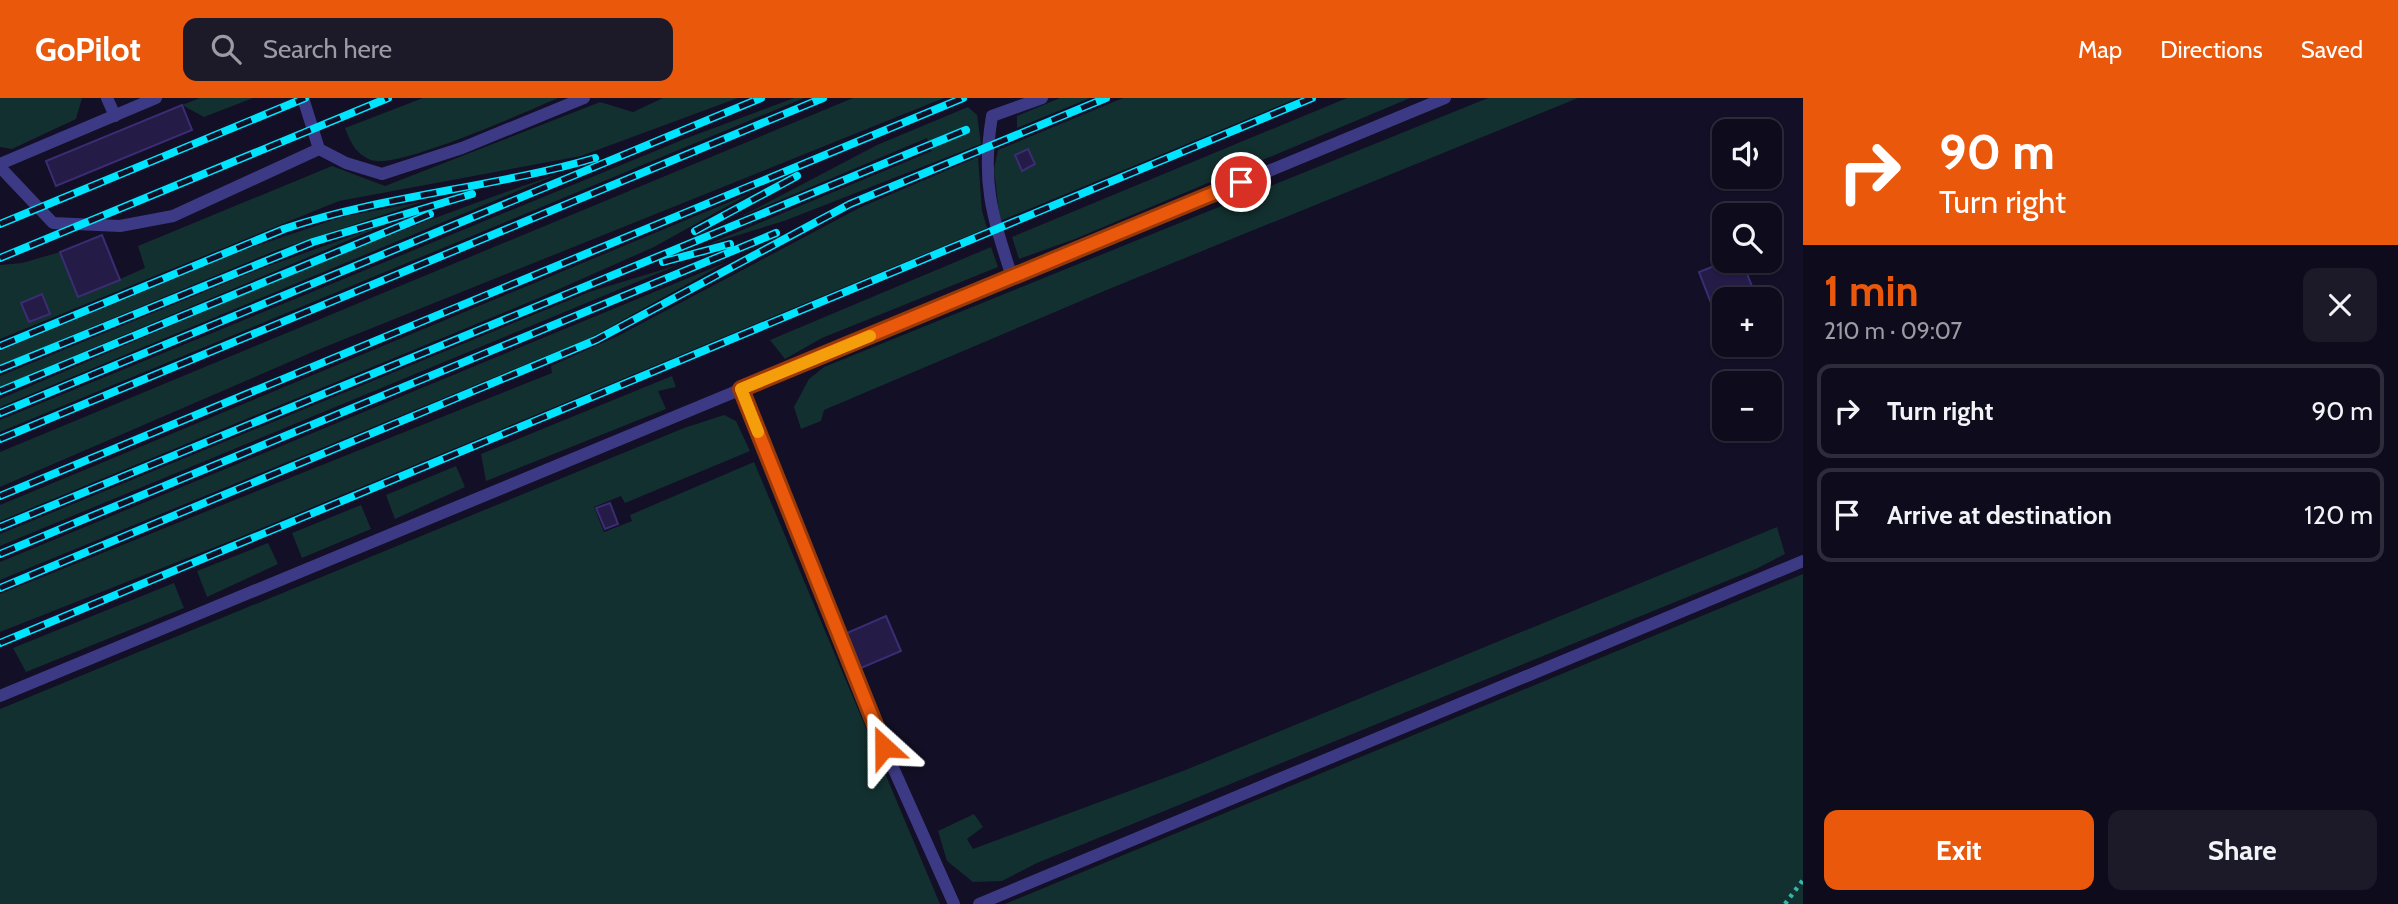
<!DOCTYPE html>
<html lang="en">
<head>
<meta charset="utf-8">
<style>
	body { margin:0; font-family:Cabin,sans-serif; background:#1c1929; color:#f1f3f6; height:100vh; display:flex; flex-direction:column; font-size:26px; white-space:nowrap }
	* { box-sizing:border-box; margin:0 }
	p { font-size:23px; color:#9b9ba3 }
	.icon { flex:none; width:38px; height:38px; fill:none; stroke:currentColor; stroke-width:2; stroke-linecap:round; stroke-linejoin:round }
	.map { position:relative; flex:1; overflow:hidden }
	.details { display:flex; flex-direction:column; background:#0e0b1c; width:595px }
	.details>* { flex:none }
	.guide { background:#ea580c; color:#fff; overflow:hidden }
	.buttons { position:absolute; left:1712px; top:21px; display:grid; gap:14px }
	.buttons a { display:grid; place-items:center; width:70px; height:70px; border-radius:14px; background:#0e0b1c; box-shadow:0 2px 5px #0004,0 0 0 2px #2e2b3b; font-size:35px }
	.pin { position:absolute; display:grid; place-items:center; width:60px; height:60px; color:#fff; margin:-30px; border:4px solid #fff; border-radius:50%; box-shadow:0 2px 7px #0007 }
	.me { position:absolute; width:77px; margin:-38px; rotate:336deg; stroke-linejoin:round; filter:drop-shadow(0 0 5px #0008) }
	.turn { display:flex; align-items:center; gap:24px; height:147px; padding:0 21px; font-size:32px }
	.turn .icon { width:91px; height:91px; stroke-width:2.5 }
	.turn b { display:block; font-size:49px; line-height:60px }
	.round { display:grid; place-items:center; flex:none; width:74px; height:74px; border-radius:14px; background:#1c1929 }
	.head { display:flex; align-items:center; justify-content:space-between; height:119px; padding:0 21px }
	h1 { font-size:42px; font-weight:800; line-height:52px; color:#ea580c }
	.primary-button { display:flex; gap:14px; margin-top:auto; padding:14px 21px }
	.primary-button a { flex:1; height:80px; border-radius:14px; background:#ea580c; color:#fff; font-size:28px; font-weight:800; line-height:80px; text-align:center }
	.primary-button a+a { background:#1c1929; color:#f1f3f6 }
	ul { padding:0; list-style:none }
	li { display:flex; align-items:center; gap:21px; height:94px; margin:0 14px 10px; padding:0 7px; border:4px solid #2e2b3b; border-radius:14px }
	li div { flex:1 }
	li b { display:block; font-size:26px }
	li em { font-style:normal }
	header { display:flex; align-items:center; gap:42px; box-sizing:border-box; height:98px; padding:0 35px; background:#ea580c; color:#fff }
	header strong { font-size:33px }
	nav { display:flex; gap:38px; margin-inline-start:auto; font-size:24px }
	.search { width:490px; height:63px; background:#1c1929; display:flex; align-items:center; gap:18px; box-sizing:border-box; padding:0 24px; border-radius:14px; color:#9b9ba3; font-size:26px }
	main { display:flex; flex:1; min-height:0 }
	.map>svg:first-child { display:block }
</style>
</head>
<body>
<header>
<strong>GoPilot</strong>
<div class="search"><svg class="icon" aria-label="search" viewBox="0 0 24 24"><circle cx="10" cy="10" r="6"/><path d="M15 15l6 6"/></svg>Search here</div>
<nav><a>Map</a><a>Directions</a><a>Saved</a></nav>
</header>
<main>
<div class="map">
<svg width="1803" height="806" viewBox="0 0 1803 806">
	<rect width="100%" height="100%" fill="#130f26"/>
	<path fill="#12302f" d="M0,0H82L76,21L12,51L0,49Z
		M200,0H253L204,19L182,7Z
		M423,0H558C528,13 396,72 371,62C355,55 351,45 345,30Z
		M663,0H738L581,58L339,103L0,241V167L22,165L60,154L79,199L145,170L138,148L332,68L385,88L600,4L633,14Z
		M794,0H804L0,334V322L682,42Z
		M853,0H944L315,253L0,389V354Z
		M1060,0H1090L1017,30V18Z
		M1123,0H1298L1000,123L994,71L998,52Z
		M1347,0H1410L1075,141L1019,161L1012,139Z
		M1488,0H1578L1109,191L824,312L821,323L801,331L794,309L809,281L824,269Z
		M968,9L977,17L981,46L784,123L706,147L932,53L927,40L740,119L877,47Z
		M978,59L982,113L987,130L233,442L0,534V496L552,275L551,268L618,238L859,110Z
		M561,75L0,309V301C185,222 370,139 561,75Z
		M751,95L654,149L539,200L0,423V407Z
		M425,103L277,152L0,267V253L247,151L342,119Z
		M399,121L0,289V278L263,170Z
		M991,149L998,169L822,240L785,261L770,242Z
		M727,164L592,239L0,482V464Z
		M678,167L0,448V436L589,194Z
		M672,278L676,289L658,293L666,311L486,383L481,356Z
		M724,317L736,323L750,353L625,405L621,398L594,409L604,434L632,423L630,417L754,364L940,806H0V611L684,330Z
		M456,368L465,389L395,421L386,397Z
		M361,407L371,431L302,460L292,435Z
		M1777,429L1785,456L1756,471L1037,765L1002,783L973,784L947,763L938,733L974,716L983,729L967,741L973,751L1183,673Z
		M268,445L278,466L207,499L197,473Z
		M1803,476V806H1005Z
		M174,485L184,510L26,574L13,550Z"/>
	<path fill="#241b47" stroke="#3b2d73" stroke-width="2" d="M182,7L192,32L56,88L46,63Z
		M1028,51L1035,66L1022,73L1015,57Z
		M102,137L120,182L78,199L60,154Z
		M1727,163H1742L1757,201H1724V220L1718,223L1699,174Z
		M42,196L50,216L29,224L21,205Z
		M610,405L618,426L605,431L596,410Z
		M886,518L901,553L861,570L847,535Z"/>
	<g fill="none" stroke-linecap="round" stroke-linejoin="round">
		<path stroke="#2fb8b0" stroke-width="4.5" stroke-dasharray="3.5 5" stroke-linecap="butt" d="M1785,806L1803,782"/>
		<path stroke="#3d3a85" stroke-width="12" d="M107,0L115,18
			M319,51L346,65L382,76L462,50L584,0
			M0,66L156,0
			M0,69L53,125L120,128L173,118L319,51L303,0
			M1012,179C992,117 981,84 992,18L1042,0
			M741,291L874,627L954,806
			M0,598L1445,0
			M979,806L1803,463"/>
		<g stroke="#00e5ff" stroke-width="8">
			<path id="rail" d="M0,126L305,0
				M695,133L797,78
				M0,160L388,0
				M663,164L730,146
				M0,248L284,131C385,97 493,90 595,60
				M0,271L313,144L472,96
				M0,293L430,116
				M0,315L761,0
				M0,341L823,0
				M0,398L963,0
				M0,429L966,32
				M0,456L776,135
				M0,490L596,242L850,106L1106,0
				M0,545L1312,0"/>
		</g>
		<use href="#rail" stroke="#130f26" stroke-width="5" stroke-dasharray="16" stroke-linecap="butt"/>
	</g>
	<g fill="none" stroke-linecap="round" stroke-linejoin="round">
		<g stroke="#983908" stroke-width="18">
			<path id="route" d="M884,649L741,291L1241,84"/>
		</g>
		<use href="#route" stroke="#ea580c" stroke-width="12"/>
		<path stroke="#f59e0b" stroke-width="12" d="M758,334L741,291L870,238"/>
	</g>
</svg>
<div class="buttons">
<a><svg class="icon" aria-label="sound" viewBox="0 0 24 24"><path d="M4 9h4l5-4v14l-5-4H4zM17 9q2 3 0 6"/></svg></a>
<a><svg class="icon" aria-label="search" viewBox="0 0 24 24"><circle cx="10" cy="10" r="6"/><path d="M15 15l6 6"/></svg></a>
<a>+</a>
<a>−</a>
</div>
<div class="pin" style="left:1241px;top:84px;background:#d93025"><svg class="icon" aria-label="arrive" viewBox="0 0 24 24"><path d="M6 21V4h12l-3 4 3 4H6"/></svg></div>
<svg class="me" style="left:884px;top:649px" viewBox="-20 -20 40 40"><path d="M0-17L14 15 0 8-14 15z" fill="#ea580c" stroke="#fff" stroke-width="4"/></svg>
</div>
<section class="details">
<div class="guide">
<div class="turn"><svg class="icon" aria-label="right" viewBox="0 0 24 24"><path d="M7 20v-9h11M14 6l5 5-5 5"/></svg><div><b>90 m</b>Turn right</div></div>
</div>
<div class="head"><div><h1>1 min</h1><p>210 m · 09:07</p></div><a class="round"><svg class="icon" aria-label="close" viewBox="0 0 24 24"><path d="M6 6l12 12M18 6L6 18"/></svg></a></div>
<ul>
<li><svg class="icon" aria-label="right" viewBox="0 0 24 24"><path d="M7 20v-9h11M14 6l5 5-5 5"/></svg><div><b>Turn right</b></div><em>90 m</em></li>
<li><svg class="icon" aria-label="arrive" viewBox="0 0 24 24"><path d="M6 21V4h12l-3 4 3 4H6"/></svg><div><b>Arrive at destination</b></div><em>120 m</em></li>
</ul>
<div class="primary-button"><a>Exit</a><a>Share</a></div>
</section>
</main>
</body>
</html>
